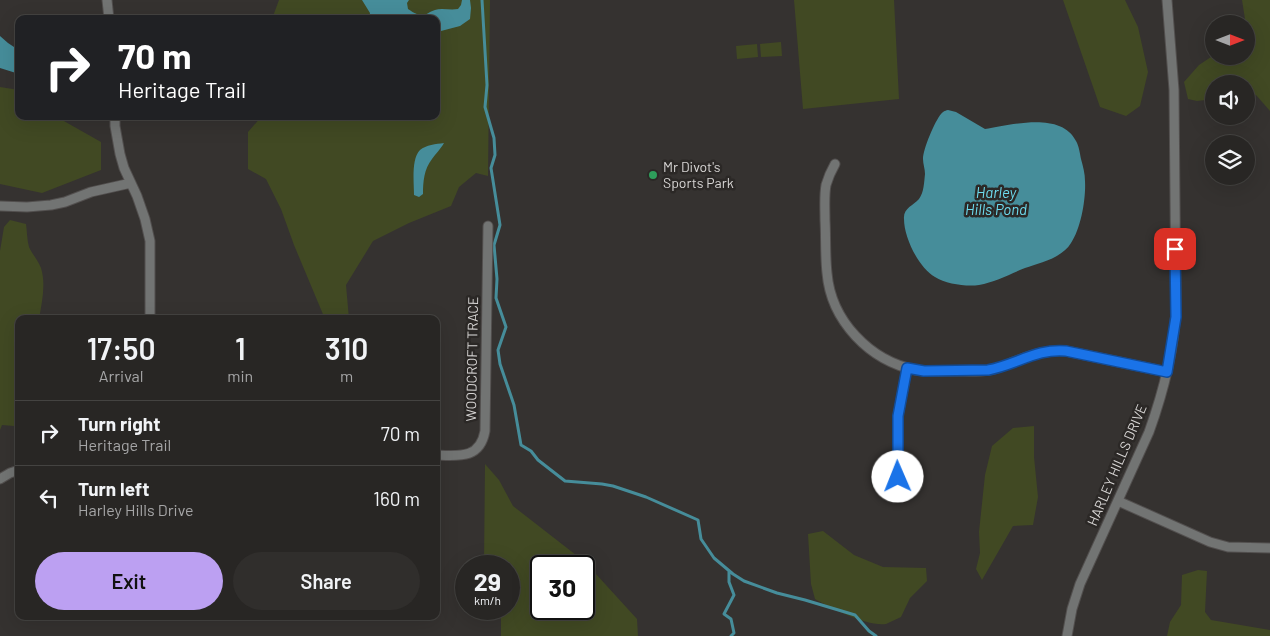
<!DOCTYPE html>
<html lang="en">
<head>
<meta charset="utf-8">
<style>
	body { margin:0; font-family:Barlow,sans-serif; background:#302e2c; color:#f1f3f6; height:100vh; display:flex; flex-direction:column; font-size:19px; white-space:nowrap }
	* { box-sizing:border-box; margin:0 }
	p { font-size:16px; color:#a5a5a6 }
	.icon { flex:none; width:28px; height:28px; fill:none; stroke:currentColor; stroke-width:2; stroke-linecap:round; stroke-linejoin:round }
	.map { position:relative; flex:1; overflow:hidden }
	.drawer { position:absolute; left:15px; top:315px; width:425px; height:305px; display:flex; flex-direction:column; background:#282624; border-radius:10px; box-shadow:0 5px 20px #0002,0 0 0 1px #444341 }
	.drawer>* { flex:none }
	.hud { position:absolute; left:15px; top:15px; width:425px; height:105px; border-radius:10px; box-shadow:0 5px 20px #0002,0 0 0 1px #444341; background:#202124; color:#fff; overflow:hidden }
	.needle { width:32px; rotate:90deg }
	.buttons { position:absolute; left:1205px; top:15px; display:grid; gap:10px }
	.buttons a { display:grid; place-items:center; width:50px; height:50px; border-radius:50%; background:#282624; box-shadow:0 5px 20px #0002,0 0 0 1px #444341; font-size:25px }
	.speed { position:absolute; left:455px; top:555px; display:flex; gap:10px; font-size:25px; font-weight:700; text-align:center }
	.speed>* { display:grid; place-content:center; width:65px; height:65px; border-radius:50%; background:#282624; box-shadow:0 5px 20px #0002,0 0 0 1px #444341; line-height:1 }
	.speed small { font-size:12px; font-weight:400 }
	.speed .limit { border:2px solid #111; border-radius:8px; background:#fff; color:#111 }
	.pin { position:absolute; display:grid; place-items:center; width:42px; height:42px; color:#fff; margin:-21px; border-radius:10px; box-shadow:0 2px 8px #0006 }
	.me { position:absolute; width:55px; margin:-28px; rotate:359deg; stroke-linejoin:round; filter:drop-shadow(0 0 4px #0008) }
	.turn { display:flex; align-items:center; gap:18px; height:105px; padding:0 20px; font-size:22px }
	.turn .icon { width:65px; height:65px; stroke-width:2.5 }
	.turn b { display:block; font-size:35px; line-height:42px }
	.eta { display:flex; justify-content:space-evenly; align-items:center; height:85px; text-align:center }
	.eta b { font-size:30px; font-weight:600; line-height:35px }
	.primary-button { display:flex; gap:10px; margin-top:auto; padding:10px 20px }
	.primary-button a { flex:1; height:58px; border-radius:30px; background:#bca0f2; color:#111; font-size:20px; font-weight:600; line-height:58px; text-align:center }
	.primary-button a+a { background:#302e2c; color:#f1f3f6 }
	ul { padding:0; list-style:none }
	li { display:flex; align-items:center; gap:15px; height:65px; padding:0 20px; border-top:1px solid #444341 }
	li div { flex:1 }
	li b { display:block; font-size:19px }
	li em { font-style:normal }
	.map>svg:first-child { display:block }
</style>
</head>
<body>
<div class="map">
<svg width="1270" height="636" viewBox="0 0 1270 636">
	<rect width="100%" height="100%" fill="#353230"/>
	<path fill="#414923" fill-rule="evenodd" d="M279,0H490L488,176L476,173L459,187L451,206L409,223L373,241L346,285L349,319H325L294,245L281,209L266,179L248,169V132L262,116H436V19H272Z
		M794,0H894L899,99L803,109Z
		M1063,0H1125L1138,27L1148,72L1140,106L1126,116L1100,107Z
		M1242,0H1270V111L1256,95L1246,96V84H1214V99L1197,101L1188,99L1184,82L1199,65L1214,55V56H1246V24H1243L1245,19Z
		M781,42L782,56L761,57L760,44Z
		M757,44L758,57L737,59L736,46Z
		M0,87L19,90V116H55L101,142V170L42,193L0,184Z
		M10,220L26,224C27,231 27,240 29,247C32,254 38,260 41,268C46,284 42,302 39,319H19V435L14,426L2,425L0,430V251L4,227Z
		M1034,426V457L1038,497L1033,525L1013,526L982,580L976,569L980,553L979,532L985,475L992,446L1013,428Z
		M485,464L499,480L513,506L585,562L637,619L638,636H501V609H509V566H484ZM584,566V609H541V566Z
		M823,531L854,555L883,567L926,568L927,581L910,598L901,617C896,619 891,622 886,624C868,627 831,608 815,599L811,584L808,534Z
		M1198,570L1207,571L1205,612L1211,620L1270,630V636H1167L1170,622L1181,605L1182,575Z"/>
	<path fill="#468d9a" d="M362,0H409L407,3L408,9C428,23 425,9 442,9C447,9 452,10 458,9L461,5L462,0H470L471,8L470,19L460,26L441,31L436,35V19H369L370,13Z
		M0,36L8,43L14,47C16,55 19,65 16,73L0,68Z
		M948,110L956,112L985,129C1011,125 1061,111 1076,141C1079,146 1080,154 1081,159C1083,166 1085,174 1085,181C1086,199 1081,228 1071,243C1062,258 1040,263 1025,268C1010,274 995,282 979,285C967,287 946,284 935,277C919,268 904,238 904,219C903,208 913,206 919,199C924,192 924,183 925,174C925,169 923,164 923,159C923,149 935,121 941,114C944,111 944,111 948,110Z
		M444,143C440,150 436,153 432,159C424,169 423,182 423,194L419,197L414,195C414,183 411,159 420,150C426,145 436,144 444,143Z"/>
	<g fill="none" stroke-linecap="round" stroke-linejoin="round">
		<path stroke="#468d9a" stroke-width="3" d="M482,0L487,85L485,107L494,138L495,155L491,168L500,225L494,245L497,279L496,298L506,327L498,350L500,364L514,405L521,445L531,451L538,460L565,481L602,484L613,486L646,497L698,520L701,539L714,558L733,574L744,581L777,593L805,600L855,615L869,631L876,636
			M729,571V582L734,595L724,614L731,619L734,633L731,636"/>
		<g stroke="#524f4e" stroke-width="11">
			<path id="street" d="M107,0L109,19
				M115,116V126L120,154L124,168L137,196L145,219L150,241V319
				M835,164C831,171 828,178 826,185C824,196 825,208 825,220C826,237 825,255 827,273C831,321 870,361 916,370C929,372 942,371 955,371C966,371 978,372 989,370C997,369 1004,366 1011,363C1029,356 1046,349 1066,351L1167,372
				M0,206L27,207L51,205L65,202L91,192L131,183
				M436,455C459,456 480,459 485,431L488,226
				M898,477V416L907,368
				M0,479L10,473L19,470
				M1118,501L1210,542L1228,547L1270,548
				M1067,636L1072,609L1080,584L1149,432C1163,393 1174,352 1176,309L1174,90L1167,0"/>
		</g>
		<use href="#street" stroke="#727473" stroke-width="9"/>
	</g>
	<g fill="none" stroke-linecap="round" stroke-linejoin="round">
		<g stroke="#114b97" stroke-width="12">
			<path id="route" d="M898,477V416L907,368L924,371L988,370C1016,365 1037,348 1066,351L1167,372L1176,317L1175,249"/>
		</g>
		<use href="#route" stroke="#1a73e8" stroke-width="9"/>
	</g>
	<circle fill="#2e9e5b" stroke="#2b2826" stroke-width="2" cx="653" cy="175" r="5"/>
	<g text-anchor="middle" stroke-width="5" stroke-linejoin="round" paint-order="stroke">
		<g font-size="14" fill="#d7d5d4" stroke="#2b2826" text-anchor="start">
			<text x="663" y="172">Mr Divot's<tspan x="663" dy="16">Sports Park</tspan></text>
		</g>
		<g font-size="14" fill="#d7d5d4" stroke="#2b2826">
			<text transform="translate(472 359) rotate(-89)" y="5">WOODCROFT TRACE</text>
			<text transform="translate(1117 465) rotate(-67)" y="5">HARLEY HILLS DRIVE</text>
		</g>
		<g font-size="15" font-style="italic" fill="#6edcef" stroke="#2b2826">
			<text x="996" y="198">Harley<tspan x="996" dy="17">Hills Pond</tspan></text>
		</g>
	</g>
</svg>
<div class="buttons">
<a><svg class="needle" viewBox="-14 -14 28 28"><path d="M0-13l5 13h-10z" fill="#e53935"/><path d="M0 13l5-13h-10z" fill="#a5a5a6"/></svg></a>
<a><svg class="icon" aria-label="sound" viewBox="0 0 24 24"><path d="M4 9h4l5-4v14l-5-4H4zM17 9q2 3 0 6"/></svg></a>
<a><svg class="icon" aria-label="layers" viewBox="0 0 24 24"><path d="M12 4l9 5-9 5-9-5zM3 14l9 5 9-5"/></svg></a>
</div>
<div class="speed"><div>29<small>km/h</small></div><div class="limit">30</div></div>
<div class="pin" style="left:1175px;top:249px;background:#d93025"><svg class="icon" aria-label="arrive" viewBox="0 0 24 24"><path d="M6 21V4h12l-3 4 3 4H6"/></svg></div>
<svg class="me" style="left:898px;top:477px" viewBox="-20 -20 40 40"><circle r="19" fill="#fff"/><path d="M0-13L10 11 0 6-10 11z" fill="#1a73e8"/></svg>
<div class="hud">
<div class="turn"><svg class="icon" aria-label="right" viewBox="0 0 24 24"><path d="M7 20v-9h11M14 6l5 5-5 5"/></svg><div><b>70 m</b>Heritage Trail</div></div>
</div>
<section class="drawer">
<div class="eta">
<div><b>17:50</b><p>Arrival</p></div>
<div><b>1</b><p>min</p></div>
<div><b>310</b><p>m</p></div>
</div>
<ul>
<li><svg class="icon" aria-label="right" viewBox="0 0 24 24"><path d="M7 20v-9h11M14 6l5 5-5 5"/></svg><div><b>Turn right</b><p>Heritage Trail</p></div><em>70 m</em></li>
<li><svg class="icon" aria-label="left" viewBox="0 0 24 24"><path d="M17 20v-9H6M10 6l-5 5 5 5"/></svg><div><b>Turn left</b><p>Harley Hills Drive</p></div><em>160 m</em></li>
</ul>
<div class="primary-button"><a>Exit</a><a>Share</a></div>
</section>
</div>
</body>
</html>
